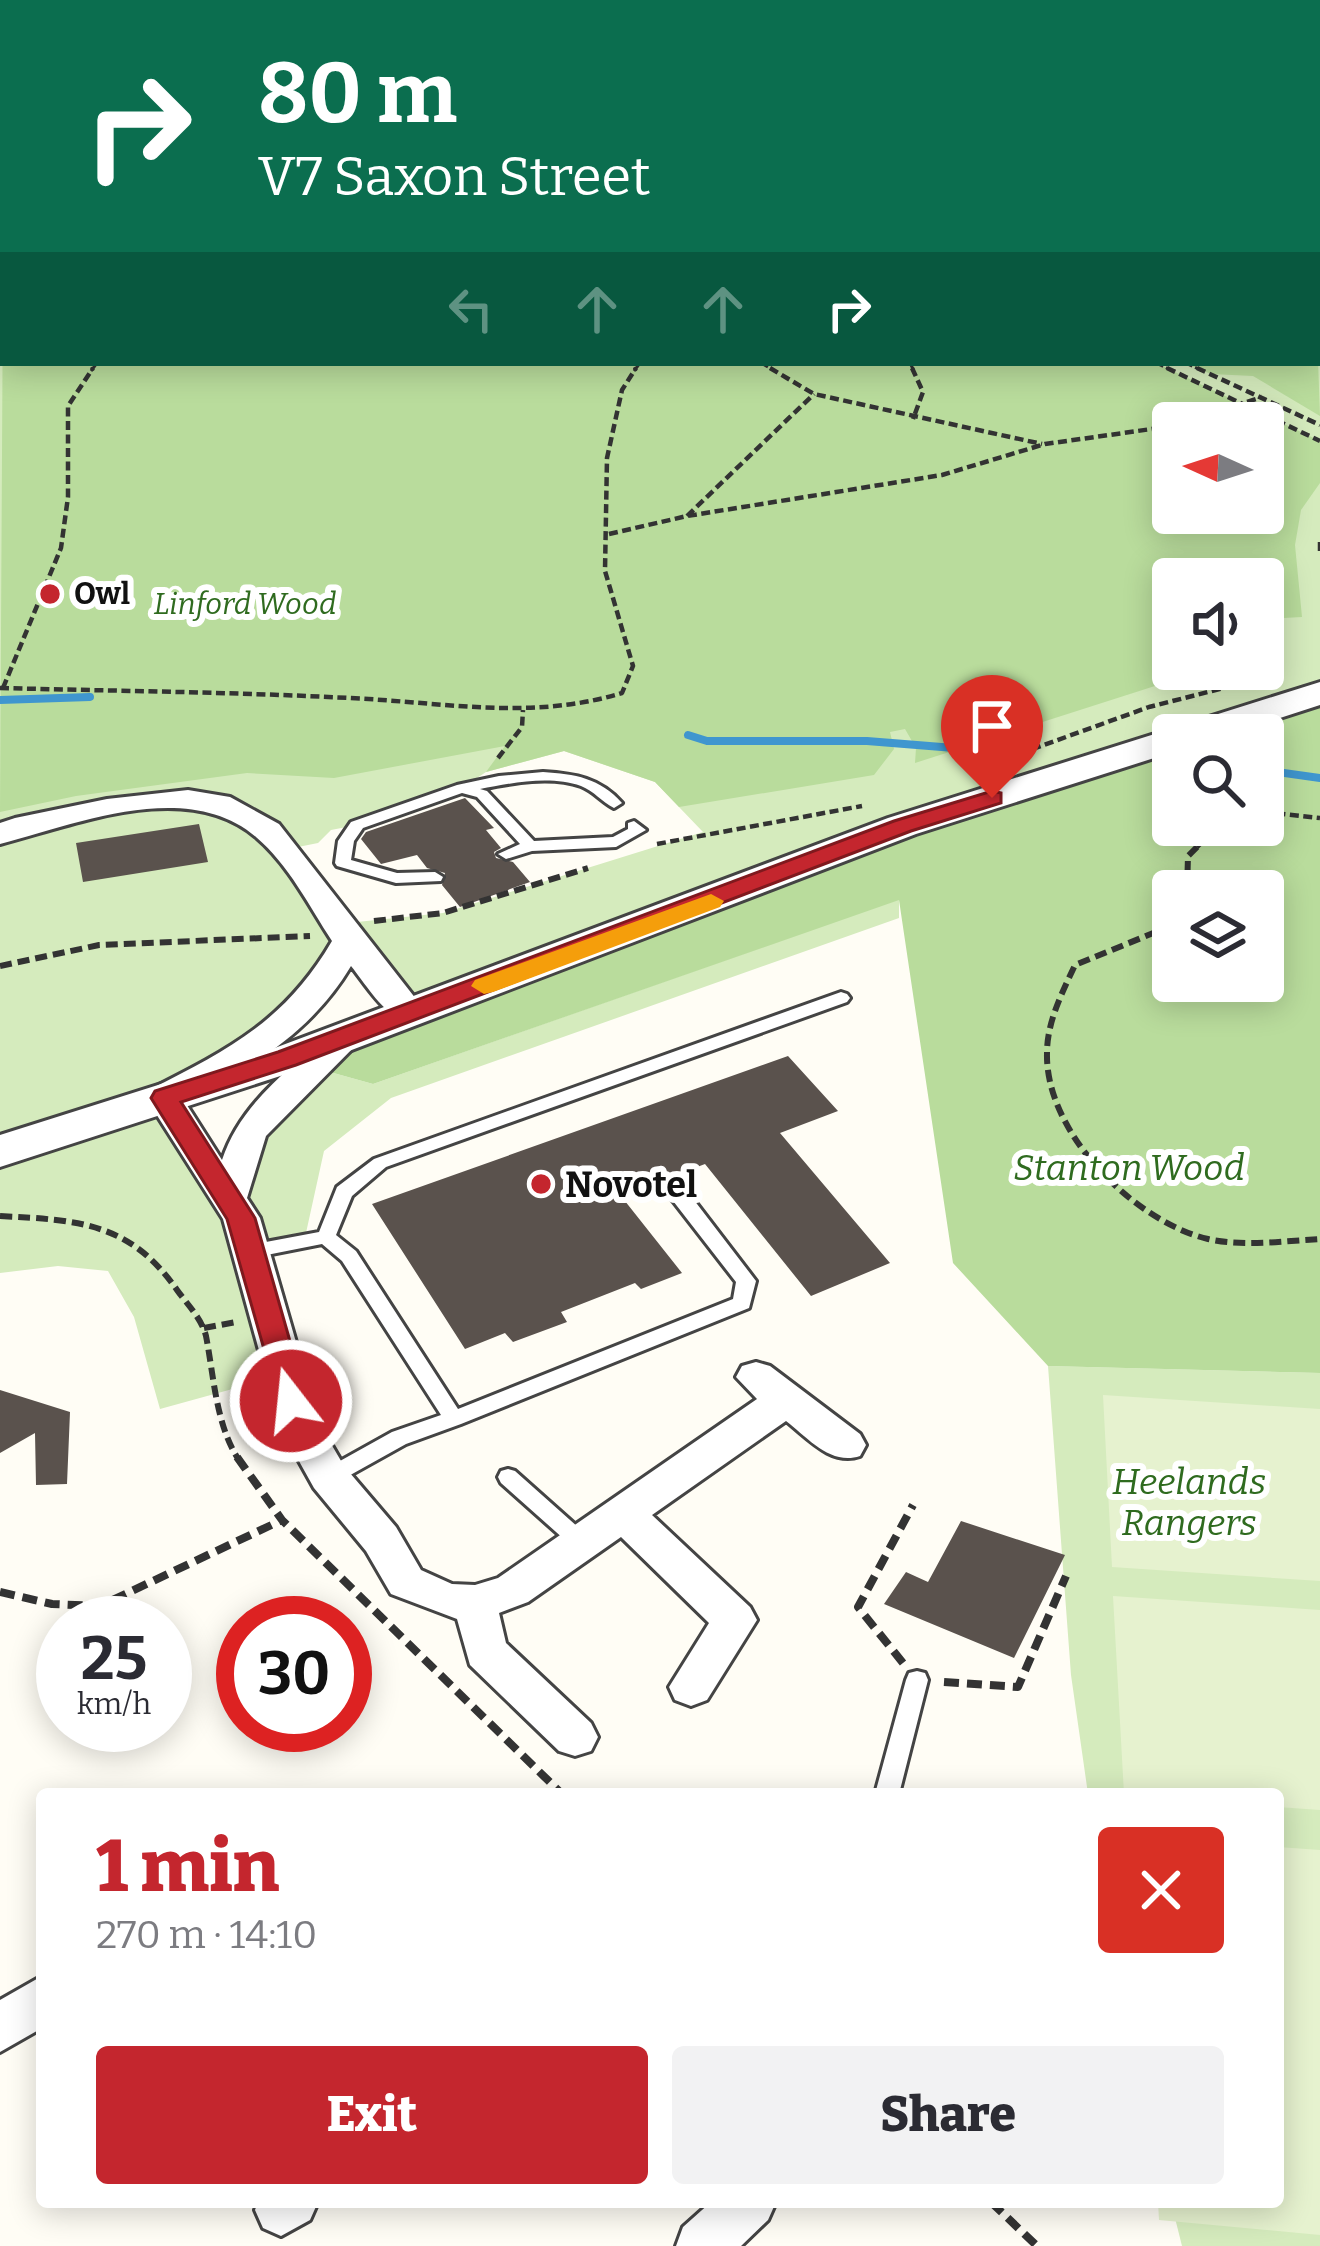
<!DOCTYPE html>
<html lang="en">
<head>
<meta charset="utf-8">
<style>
	body { margin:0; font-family:Bitter,serif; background:#f2f2f3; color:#2b2b33; height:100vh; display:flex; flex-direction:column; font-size:45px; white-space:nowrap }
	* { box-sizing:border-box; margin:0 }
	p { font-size:39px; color:#7c7c81 }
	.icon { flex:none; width:66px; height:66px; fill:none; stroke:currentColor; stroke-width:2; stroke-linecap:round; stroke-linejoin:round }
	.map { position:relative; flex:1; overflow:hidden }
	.drawer { position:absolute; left:36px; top:1788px; width:1248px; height:420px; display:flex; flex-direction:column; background:#fff; border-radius:12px; box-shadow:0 6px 30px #0003 }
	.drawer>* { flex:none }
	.top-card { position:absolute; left:0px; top:0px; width:1320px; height:366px; box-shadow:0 6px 30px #0003; background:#0b6e4f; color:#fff; overflow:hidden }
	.needle { width:78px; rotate:273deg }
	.buttons { position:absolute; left:1152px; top:402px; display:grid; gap:24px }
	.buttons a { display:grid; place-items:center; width:132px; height:132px; border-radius:12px; background:#fff; box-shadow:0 6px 30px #0003; font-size:60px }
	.speed { position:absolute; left:36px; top:1596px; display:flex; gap:24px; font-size:60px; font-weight:700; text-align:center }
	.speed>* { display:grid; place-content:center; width:156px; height:156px; border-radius:50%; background:#fff; box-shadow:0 6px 30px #0003; line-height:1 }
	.speed small { font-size:30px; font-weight:400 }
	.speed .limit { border:18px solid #d22; background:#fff; color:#111 }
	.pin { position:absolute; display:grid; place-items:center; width:102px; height:102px; color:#fff; margin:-123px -51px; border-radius:50% 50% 50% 0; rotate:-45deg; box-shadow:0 0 12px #0007 }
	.pin .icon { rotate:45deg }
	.me { position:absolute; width:132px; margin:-66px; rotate:344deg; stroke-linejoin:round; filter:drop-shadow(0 0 9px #0008) }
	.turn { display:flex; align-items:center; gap:42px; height:252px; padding:0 60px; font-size:54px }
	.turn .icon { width:156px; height:156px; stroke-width:2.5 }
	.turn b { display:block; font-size:84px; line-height:102px }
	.lanes { display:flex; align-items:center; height:114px; padding:0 60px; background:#0003; justify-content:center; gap:60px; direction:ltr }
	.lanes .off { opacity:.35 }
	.round { display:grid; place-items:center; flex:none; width:126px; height:126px; border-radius:12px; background:#f2f2f3 }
	.summary { display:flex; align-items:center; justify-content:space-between; height:204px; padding:0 60px }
	h1 { font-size:72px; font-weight:800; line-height:90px; color:#c4262e }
	.primary-button { display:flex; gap:24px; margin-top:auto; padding:24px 60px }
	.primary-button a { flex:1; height:138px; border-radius:12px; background:#c4262e; color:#fff; font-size:48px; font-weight:800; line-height:138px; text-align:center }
	.primary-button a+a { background:#f2f2f3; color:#2b2b33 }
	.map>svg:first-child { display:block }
</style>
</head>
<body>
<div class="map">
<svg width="1320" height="2246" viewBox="0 0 1320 2246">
	<rect width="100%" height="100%" fill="#fffdf5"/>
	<path fill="#d5ebbd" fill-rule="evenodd" d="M0,0L712,3H3V363H1317L1320,221V693L1173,735L410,1013L351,940L329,979L165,1098L228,1197L249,1133L312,1067L373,1084L899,899V918L391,1098L324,1151L304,1242L252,1251L283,1375L160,1409L134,1317L108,1271L58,1266L0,1273ZM1173,423H1263V513H1173ZM1173,579H1263V669H1173ZM564,751L655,782L703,832L443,913L338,924L288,849L318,843L331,830L357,825L462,788L486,772Z
		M1048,1366L1320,1373V2246H1182L1171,2202H1278V1794H1088L1071,1675Z"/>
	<path fill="#b9dc9c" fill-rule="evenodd" d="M0,0H530L538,3H3L0,254Z
		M3,276V363H1156L1320,441V483L1301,510L1295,545L1302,617L1263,619V579H1173V669H1208L915,763L916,748L905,729L890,732L894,749L874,775L679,807L655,782L564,751L486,772L505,746L334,778L247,773L76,796L0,812ZM1263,423V513H1173V423Z
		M1317,331L1320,416L1253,376L1211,374L1185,363H1317Z
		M1320,694V1373L1048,1366L953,1263L899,900L373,1084L312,1067L348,1036L1173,740V825H1263V735H1190ZM1173,891H1263V981H1173Z"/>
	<path fill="#e6f2cf" d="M1103,1395L1320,1409V1581L1112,1567Z
		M1113,1596L1320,1610V1810L1278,1807V1794H1124Z
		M1278,1847L1320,1850V2235L1159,2220L1158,2202H1278Z"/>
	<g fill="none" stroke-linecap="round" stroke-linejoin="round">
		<path stroke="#3f96cf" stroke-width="8" d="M0,700L90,697
			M688,735L707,741H867L979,750
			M1263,770L1320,778"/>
	</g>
	<path fill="#5a524d" d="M465,798L494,828L486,830L501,848L494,852L496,858L513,862L530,882L460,907L442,885L445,873L427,868L417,855L381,864L361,839L366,832Z
		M199,824L208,862L83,882L76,843Z
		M788,1056L838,1111L780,1133L890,1263L811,1296L705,1164L621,1196L682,1273L641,1289L635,1283L561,1312L567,1322L513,1342L505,1333L465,1349L372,1204Z
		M0,1390L70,1412L67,1484L36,1485L35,1433L0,1453Z
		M961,1521L1065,1555L1014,1658L884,1604L906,1572L928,1582Z"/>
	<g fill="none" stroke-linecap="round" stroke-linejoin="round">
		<g stroke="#444" stroke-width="6">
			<path id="service" d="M543,772C575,774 600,778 622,803L614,808C602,802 594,791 581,786C550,775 511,783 480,789L487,791L534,841L613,837L628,829V823L634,821L646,830L616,847L532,851L506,859L498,854L520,844L477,797L462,793L363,828L354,841L351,860L397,873L435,872L443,877L441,881L396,883L337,866L335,863L338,841L351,822L457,785L499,776Z
				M841,992L847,994L850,998L847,1002L386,1167L352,1196L336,1235L356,1251L458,1409L733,1299L736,1282L670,1197L668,1192L670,1187H684L756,1281L749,1308L461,1424L406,1444L336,1483L329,1485L322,1483L319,1477L322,1471L392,1432L441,1415L342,1261L322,1244L251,1258L244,1256L242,1251L244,1246L319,1232L337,1187L374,1159Z
				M508,1469L515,1471L588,1536L592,1542L588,1548L581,1550L574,1548L501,1483L498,1477L501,1471Z
				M917,1671L925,1673L928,1680L899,1794H875L906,1680L909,1673Z"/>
		</g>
		<g stroke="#444" stroke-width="6">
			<path id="minor" d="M712,0H740L710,3Z
				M1063,0H1087L1089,3H1065Z
				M1317,26L1320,27V39L1317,38Z
				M1320,99V112H1317V100Z
				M188,790L230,797L279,824L427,1013L422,1021C391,1029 369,988 351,966C311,1033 252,1067 185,1102L222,1160C241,1102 292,1067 336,1028H360L365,1036L266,1136L247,1198L260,1218L320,1425L344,1466L396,1527L421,1570L452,1584L475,1585L498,1578L757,1399L736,1377L742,1366L756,1362L770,1366L860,1434L866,1445L860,1456C831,1466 808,1438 786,1421L652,1515L750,1607L757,1620L707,1700L691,1706L675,1700L669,1687L709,1623L621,1537L528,1602L499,1613L506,1643L591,1723L598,1737L591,1751L575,1756L559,1751L470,1665L457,1619L391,1594L366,1551L314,1488L280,1427L223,1219L146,1098L151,1089C230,1049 286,1020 332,941C309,906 289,865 256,837C187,778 77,824 0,844V823L15,818L107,799Z
				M42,1976V2028L0,2052V2000Z
				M258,2202H318L310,2220L281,2236L263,2228L255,2210Z
				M711,2202H776L768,2220L741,2246H676L683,2227Z"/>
		</g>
		<g stroke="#444" stroke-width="6">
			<path id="tertiary" d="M694,0H722L724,3H696Z
				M1317,285L1320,286V304L1317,303Z
				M1320,682V705L1227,735H1173V752L916,834L302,1069L0,1167V1135L272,1049L888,818Z"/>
		</g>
		<path stroke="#333" stroke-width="3" stroke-dasharray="8 3" stroke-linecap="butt" d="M530,0L538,3
			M596,0L604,3
			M846,0L851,3
			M1251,0L1257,3
			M1212,3L1228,0
			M761,363L775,371
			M910,363L914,371
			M1156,363L1173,371
			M1185,363L1203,371
			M91,371L97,363
			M634,371L640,363"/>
		<path stroke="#333" stroke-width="4.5" stroke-dasharray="9 4.5" stroke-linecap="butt" d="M770,368L814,394L1042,444
			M912,368L923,392L913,419
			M1167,368L1320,441
			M1197,368L1320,425
			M1183,423L1262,397
			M687,516L814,394
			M609,534L687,516L942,475L1045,444L1173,426
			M1320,542V554
			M0,688C116,691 233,692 349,698C442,702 531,721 622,693L633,666L605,571L607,458L622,390L636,368
			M3,688L61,548L68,497V406L93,368
			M498,758L522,727L523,710
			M994,763L1149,707L1267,677
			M1263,812L1320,818
			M657,844L862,806
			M1197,847L1220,825"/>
		<path stroke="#333" stroke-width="6" stroke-dasharray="12 6" stroke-linecap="butt" d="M1187,891L1188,856L1200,844
			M374,921L443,913L588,868
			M1173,925L1075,965C1062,993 1047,1022 1047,1053C1045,1133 1135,1222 1208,1239C1244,1247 1284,1241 1320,1239
			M0,966L99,945L310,936
			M0,1216C77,1220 130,1222 177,1290C187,1304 202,1319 206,1336C214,1377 216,1426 239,1460
			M204,1328L236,1322"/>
		<path stroke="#333" stroke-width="8" stroke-dasharray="15 8" stroke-linecap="butt" d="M237,1457L282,1520L562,1794
			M0,1592L52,1604L100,1606L282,1520
			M903,1663L858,1607L913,1505
			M944,1682L1018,1687L1066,1576
			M991,2202L1037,2246"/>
		<use href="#service" fill="#fff" fill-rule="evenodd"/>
		<use href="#minor" fill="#fff" fill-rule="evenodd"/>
		<use href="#tertiary" fill="#fff" fill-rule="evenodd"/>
	</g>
	<path fill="#c4262e" stroke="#7f191e" stroke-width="3" d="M992,791L1001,793V803L911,831L296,1065L181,1102L255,1218L307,1401L302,1409H281L227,1219L151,1098L155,1091L278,1052L894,821Z"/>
	<path fill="#f59e0b" d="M711,894L724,901L720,907L493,992L484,994L471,986L475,980Z"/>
	<g fill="#c4262e" stroke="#fff" stroke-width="4.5">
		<circle cx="50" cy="594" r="12"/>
		<circle cx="541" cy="1184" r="12"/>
	</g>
	<g text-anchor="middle" stroke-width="12" stroke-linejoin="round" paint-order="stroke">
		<g font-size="30" font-weight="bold" fill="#111" stroke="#fff" text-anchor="start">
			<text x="74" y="604">Owl</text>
		</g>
		<g font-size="30" font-style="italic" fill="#2f6b1f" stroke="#fff">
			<text x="245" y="614">Linford Wood</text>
		</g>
		<g font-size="36" font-style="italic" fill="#2f6b1f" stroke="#fff">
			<text x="1129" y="1180">Stanton Wood</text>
			<text x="1189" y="1494">Heelands<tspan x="1189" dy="41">Rangers</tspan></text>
		</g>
		<g font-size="36" font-weight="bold" fill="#111" stroke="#fff" text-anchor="start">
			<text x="565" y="1197">Novotel</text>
		</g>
	</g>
</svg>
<div class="buttons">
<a><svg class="needle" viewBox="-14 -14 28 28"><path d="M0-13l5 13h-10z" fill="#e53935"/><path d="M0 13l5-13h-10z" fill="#7c7c81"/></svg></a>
<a><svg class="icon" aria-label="sound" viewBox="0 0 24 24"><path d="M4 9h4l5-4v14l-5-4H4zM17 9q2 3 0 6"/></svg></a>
<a><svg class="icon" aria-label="search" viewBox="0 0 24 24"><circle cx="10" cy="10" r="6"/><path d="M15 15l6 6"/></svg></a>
<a><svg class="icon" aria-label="layers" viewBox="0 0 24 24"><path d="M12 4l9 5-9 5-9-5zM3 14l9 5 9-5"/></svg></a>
</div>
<div class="speed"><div>25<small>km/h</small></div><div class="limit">30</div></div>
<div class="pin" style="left:992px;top:798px;background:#d93025"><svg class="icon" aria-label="arrive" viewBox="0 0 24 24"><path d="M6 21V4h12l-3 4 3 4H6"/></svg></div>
<svg class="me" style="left:291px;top:1401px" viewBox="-20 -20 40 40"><circle r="17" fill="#c4262e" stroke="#fff" stroke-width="3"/><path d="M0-11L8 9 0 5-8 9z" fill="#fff"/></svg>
<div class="top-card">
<div class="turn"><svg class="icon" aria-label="right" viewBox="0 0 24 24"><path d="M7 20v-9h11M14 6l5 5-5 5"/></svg><div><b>80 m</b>V7 Saxon Street</div></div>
<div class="lanes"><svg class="icon off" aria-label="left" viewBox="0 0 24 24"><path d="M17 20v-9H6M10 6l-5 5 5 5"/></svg><svg class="icon off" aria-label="ahead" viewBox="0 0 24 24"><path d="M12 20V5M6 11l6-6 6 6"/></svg><svg class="icon off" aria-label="ahead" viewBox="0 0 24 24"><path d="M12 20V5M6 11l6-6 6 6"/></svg><svg class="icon" aria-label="right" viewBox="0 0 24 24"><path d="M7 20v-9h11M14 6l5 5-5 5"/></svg></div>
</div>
<section class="drawer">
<div class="summary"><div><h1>1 min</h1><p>270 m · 14:10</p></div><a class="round" style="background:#d93025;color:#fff"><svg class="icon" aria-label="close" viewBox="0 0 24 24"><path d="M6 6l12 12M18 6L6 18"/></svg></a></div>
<div class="primary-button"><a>Exit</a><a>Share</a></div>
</section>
</div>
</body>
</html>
